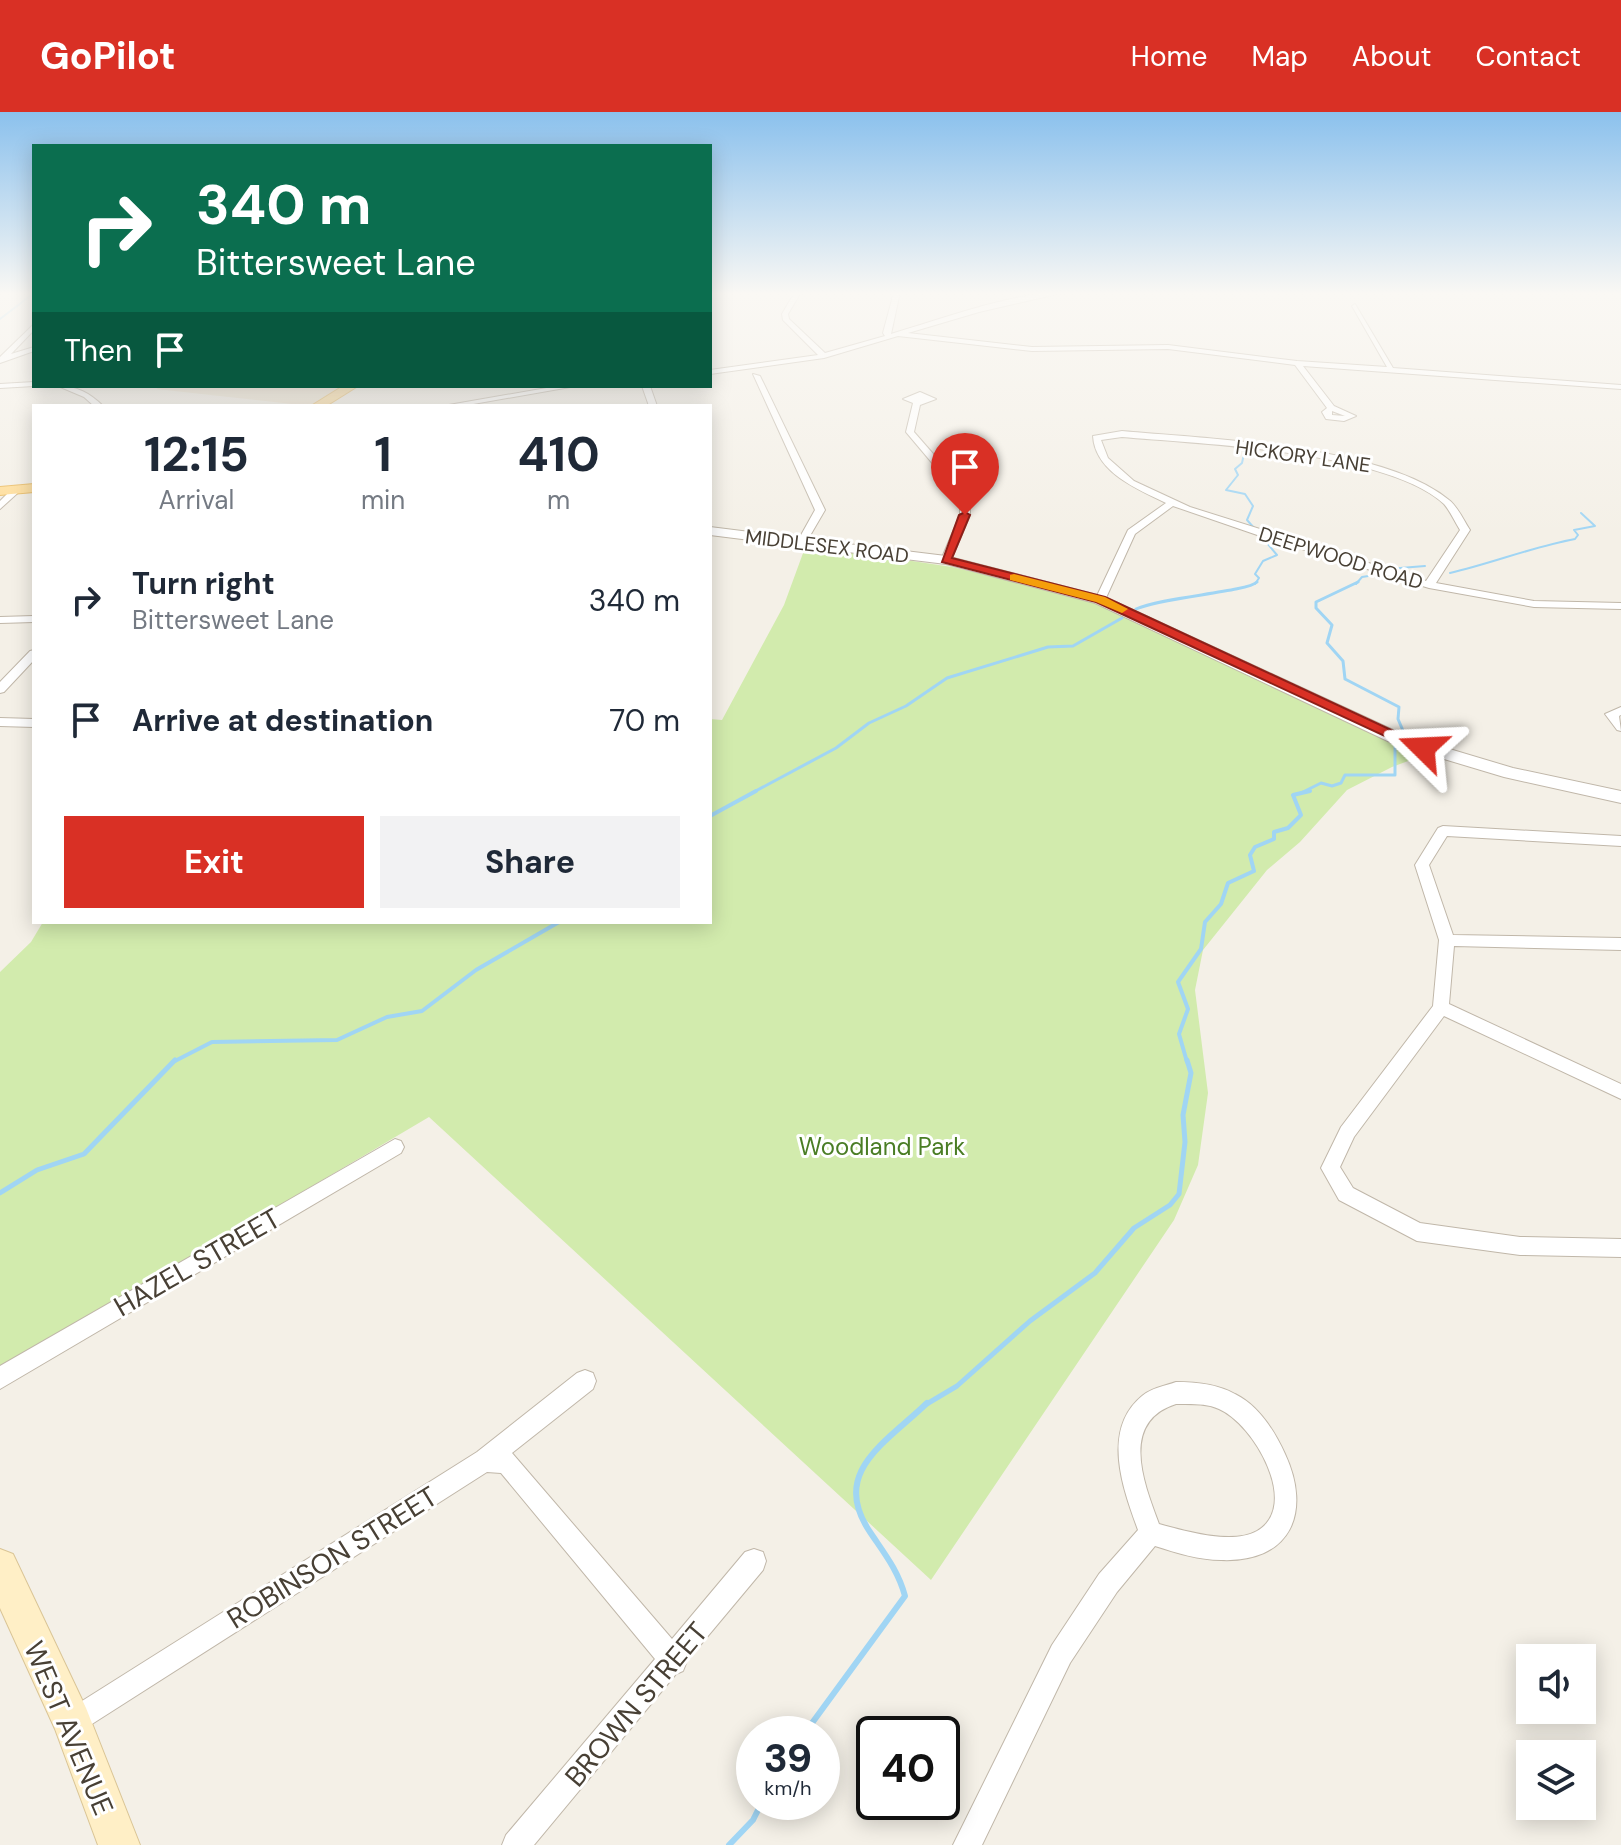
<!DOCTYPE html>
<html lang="en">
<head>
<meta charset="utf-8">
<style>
	body { margin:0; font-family:"DM Sans",sans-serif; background:#f2f2f3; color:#1f2937; height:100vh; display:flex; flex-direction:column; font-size:30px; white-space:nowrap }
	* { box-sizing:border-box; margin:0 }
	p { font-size:26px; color:#747a83 }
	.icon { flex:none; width:44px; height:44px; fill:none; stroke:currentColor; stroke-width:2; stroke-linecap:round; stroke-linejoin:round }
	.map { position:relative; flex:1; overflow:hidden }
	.details { position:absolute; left:32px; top:292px; width:680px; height:520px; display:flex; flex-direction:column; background:#fff; border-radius:0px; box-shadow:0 4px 20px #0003 }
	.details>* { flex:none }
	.top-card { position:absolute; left:32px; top:32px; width:680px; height:244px; border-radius:0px; box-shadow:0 4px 20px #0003; background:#0b6e4f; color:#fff; overflow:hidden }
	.buttons { position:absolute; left:1516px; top:1532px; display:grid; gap:16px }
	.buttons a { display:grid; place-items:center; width:80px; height:80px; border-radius:0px; background:#fff; box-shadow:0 4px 20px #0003; font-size:40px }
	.speed { position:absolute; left:736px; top:1604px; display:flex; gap:16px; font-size:40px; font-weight:700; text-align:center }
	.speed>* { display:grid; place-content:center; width:104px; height:104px; border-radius:50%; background:#fff; box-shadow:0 4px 20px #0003; line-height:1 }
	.speed small { font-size:20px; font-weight:400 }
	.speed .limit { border:4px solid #111; border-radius:12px; background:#fff; color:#111 }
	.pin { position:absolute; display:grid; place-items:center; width:68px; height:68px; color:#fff; margin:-82px -34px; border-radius:50% 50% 50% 0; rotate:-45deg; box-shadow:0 0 8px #0007 }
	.pin .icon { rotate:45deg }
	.me { position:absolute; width:88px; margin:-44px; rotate:291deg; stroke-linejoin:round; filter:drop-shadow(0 0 6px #0008) }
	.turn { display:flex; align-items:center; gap:28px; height:168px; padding:0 32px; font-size:36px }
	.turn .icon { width:104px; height:104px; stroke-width:2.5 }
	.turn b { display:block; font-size:56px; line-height:68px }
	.then { display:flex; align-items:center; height:76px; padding:0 32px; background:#0003; gap:16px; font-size:30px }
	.eta { display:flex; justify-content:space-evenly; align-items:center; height:136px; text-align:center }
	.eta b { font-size:48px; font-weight:700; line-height:56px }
	.primary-button { display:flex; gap:16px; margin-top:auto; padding:16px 32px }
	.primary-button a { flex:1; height:92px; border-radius:0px; background:#d93025; color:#fff; font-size:32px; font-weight:700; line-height:92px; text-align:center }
	.primary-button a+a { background:#f2f2f3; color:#1f2937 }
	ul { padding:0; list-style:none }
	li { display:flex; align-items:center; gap:24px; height:120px; padding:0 32px }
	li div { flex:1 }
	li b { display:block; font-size:30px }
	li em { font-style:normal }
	header { display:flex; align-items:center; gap:48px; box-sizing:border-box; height:112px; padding:0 40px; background:#d93025; color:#fff }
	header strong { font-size:38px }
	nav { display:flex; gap:44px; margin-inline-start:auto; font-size:28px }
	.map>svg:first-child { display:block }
</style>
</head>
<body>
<header>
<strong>GoPilot</strong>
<nav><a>Home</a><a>Map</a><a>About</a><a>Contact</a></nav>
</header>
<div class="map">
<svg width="1621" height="1733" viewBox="0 0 1621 1733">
	<rect width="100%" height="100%" fill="#f4f0e7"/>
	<path fill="#eee4d0" d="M163,274H344L310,294L156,277Z"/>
	<path fill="#d2ebad" d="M806,433L952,455L1098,490L1426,637L1427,642L1392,655L1347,678L1300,730L1267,758L1203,838L1195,878L1208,981L1198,1053L1174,1108L931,1468L429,1005L0,1259V860L31,830L43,810H710V607L722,608L784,493Z"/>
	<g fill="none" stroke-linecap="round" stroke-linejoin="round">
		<path stroke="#a0d5f4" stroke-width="2" d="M0,207L34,181
			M1245,337L1242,351L1235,357L1238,363L1226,378L1245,382L1253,394L1247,408L1255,417
			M1388,457L1425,454
			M1450,461C1493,451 1532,435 1575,427L1578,423L1574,418L1595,414L1581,401
			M1255,472L1259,466L1255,462L1263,449L1277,443L1261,424
			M1356,472L1362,465L1381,462"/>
		<path stroke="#a0d5f4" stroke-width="3" d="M1358,470L1316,490V496L1332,513L1327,531L1343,549L1345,567L1399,595L1398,607L1404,621
			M1136,497C1162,485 1247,480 1257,470
			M752,681L836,636L869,611L906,594L947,566L1048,535L1073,534L1122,506
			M1301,681L1321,671L1332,674L1341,671L1345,663H1395V632"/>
		<path stroke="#a0d5f4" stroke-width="4" d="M710,704L756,679
			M173,950L212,930L337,928L387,905L422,899L476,858L559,810
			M1187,950L1179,922L1188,897L1178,870L1201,837L1205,810L1221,792L1228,771L1254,759L1250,743L1255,735L1274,727V720L1288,716L1301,703L1293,683L1310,679"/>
		<path stroke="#a0d5f4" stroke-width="5" d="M0,1081L37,1058L84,1042L175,948
			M925,1293L957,1274L1030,1209L1095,1161L1134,1116L1170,1093L1179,1082L1185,1030L1183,1003L1191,961L1187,948"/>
		<path stroke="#a0d5f4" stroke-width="6" d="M804,1622L905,1484C898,1458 884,1441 870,1420C829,1360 887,1330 927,1291
			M729,1733L753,1708L762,1690"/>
		<g stroke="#c0b7a9" stroke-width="2">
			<path id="minor" d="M795,180H801L788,202L789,207L825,241L885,224L883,221L894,180H900L891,222C942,207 1014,180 1066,180L979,200L908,221L1032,235L1168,233L1297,249L1387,255L1352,194L1355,192L1393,256L1621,273V277L1303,254L1334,294L1356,304L1344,309L1326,307L1322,300L1327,296L1295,253L1168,237L1032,239L898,224L824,246L710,262V258L818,243L783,208L782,202ZM1332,299L1345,304L1332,303Z
				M34,212V218L11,242L34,235V239L0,251V245Z
				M753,262L760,264L825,398L804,434L796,432L815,398Z
				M34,270V274L0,276V272Z
				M58,274C77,274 90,281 103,294H94L84,285Z
				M558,274H576L462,294H443Z
				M642,274H650L657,294H649Z
				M920,280L936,287L920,293L914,320L970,384V403L951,448L946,451L941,448L960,403V384L906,320L913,291L903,287Z
				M1122,319C1208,327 1383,333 1449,388C1458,395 1464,409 1470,418L1436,471L1534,489L1621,491V497L1534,495L1429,476L1266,426L1173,394L1135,422L1105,488L1096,490L1095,488L1128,418L1166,391C1137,377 1095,360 1093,324ZM1122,325C1200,332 1387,339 1444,392C1450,399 1455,410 1460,418L1426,469L1190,395L1134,369L1108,346L1101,328Z
				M13,376L21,378L0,397V389Z
				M34,504V510L0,511V505Z
				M34,538V548L4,580L0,581V570L30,539Z
				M1621,595V603L1619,604L1621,619L1617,618L1605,602Z
				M0,606L34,607V615L0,614Z
				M1443,714L1621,724V734L1447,724L1429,753L1453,823L1621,826V838L1454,834L1449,892L1621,972V987L1444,904L1354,1025L1340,1055L1353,1076L1420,1111L1520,1125L1621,1127V1145L1520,1143L1417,1129L1339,1088L1321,1056L1341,1015L1433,894L1439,828L1415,753L1438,716Z
				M395,1027L401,1029L404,1035L401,1041L0,1277V1254Z
				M585,1258L593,1261L596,1269L593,1277L512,1341L672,1527L745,1440L754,1437L763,1440L766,1449L763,1458L687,1549L683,1559L676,1562L534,1733H502L506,1723L655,1547L501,1361L487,1360L81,1619L72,1623L63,1619L59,1610L63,1601L477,1340L577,1261Z
				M1176,1270C1197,1270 1217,1272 1235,1282C1259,1294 1274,1318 1285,1342C1312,1400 1291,1451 1221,1448C1199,1448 1177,1441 1155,1434L1117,1480L1070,1551L982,1733H953L1052,1533L1099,1462L1138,1418C1123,1377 1101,1318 1142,1284C1151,1276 1165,1274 1176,1270ZM1176,1292C1190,1292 1206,1291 1219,1297C1254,1312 1301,1394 1257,1419C1232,1433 1185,1419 1159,1412C1144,1372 1119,1310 1176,1292Z"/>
		</g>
		<g stroke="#c0b7a9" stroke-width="2">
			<path id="tertiary" d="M710,415L946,444L1105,485L1406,624L1513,656L1621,679V691L1504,665L1394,632L1095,491L946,452L710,423Z"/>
		</g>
		<g stroke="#dac596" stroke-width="2">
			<path id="secondary" d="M0,1437L13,1442L86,1596L140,1733H98L55,1617L0,1496Z"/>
		</g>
		<g stroke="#eaba5f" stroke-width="2">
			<path id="primary" d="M343,274H358L326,294H311Z
				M34,372V380L0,383V375Z"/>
		</g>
		<use href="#minor" fill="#fff" fill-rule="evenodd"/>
		<use href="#tertiary" fill="#fff" fill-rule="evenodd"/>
		<use href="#secondary" fill="#ffefc6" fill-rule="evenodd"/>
		<use href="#primary" fill="#ffdc95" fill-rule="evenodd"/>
	</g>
	<linearGradient id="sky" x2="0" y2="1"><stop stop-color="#8bc1ed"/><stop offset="0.43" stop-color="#faf8f4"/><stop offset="1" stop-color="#faf8f4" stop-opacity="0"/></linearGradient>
	<rect width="1621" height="423" fill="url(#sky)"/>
	<path fill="#d93025" stroke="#8d1f18" stroke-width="2" d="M965,400L970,403L952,446L1105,485L1430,636L1417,639L1096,490L942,450L959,403Z"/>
	<path fill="#f59e0b" d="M1014,462L1105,485L1128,497L1122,501L1096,490L1010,468V463Z"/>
	<g text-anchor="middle" stroke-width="6" stroke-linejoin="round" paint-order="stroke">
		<g font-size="20" fill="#484035" stroke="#fff">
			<text transform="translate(1303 344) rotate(8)" y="7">HICKORY LANE</text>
			<text transform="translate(827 434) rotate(7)" y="7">MIDDLESEX ROAD</text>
			<text transform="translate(1341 446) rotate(17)" y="7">DEEPWOOD ROAD</text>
		</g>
		<g font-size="24" fill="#4a7d25" stroke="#fff">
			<text x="882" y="1043">Woodland Park</text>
		</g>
		<g font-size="28" fill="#484035" stroke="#fff">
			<text transform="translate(197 1150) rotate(-30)" y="10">HAZEL STREET</text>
			<text transform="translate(332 1445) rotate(-32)" y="10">ROBINSON STREET</text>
			<text transform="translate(636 1592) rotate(-50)" y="10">BROWN STREET</text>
			<text transform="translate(69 1616) rotate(67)" y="10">WEST AVENUE</text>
		</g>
	</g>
</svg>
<div class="buttons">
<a><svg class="icon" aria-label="sound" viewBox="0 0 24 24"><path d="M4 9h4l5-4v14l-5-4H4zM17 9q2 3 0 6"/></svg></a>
<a><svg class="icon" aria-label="layers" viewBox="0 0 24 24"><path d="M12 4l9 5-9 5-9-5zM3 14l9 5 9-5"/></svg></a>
</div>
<div class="speed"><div>39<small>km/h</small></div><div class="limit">40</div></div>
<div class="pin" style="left:965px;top:403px;background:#d93025"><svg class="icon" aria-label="arrive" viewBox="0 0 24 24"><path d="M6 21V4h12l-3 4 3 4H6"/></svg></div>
<svg class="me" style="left:1423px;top:636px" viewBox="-20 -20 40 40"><path d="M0-17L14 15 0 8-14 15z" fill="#d93025" stroke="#fff" stroke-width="4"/></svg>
<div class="top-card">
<div class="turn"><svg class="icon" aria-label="right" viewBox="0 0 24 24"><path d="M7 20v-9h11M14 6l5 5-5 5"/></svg><div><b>340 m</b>Bittersweet Lane</div></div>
<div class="then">Then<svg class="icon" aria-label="arrive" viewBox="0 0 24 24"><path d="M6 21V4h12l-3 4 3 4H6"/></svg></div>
</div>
<section class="details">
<div class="eta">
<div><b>12:15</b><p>Arrival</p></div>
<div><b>1</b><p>min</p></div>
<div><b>410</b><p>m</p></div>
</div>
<ul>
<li><svg class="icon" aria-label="right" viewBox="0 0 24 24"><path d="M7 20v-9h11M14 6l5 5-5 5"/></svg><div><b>Turn right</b><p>Bittersweet Lane</p></div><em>340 m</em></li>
<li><svg class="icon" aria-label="arrive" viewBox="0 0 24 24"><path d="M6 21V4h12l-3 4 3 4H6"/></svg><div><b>Arrive at destination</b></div><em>70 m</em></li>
</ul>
<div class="primary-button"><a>Exit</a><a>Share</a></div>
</section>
</div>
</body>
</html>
